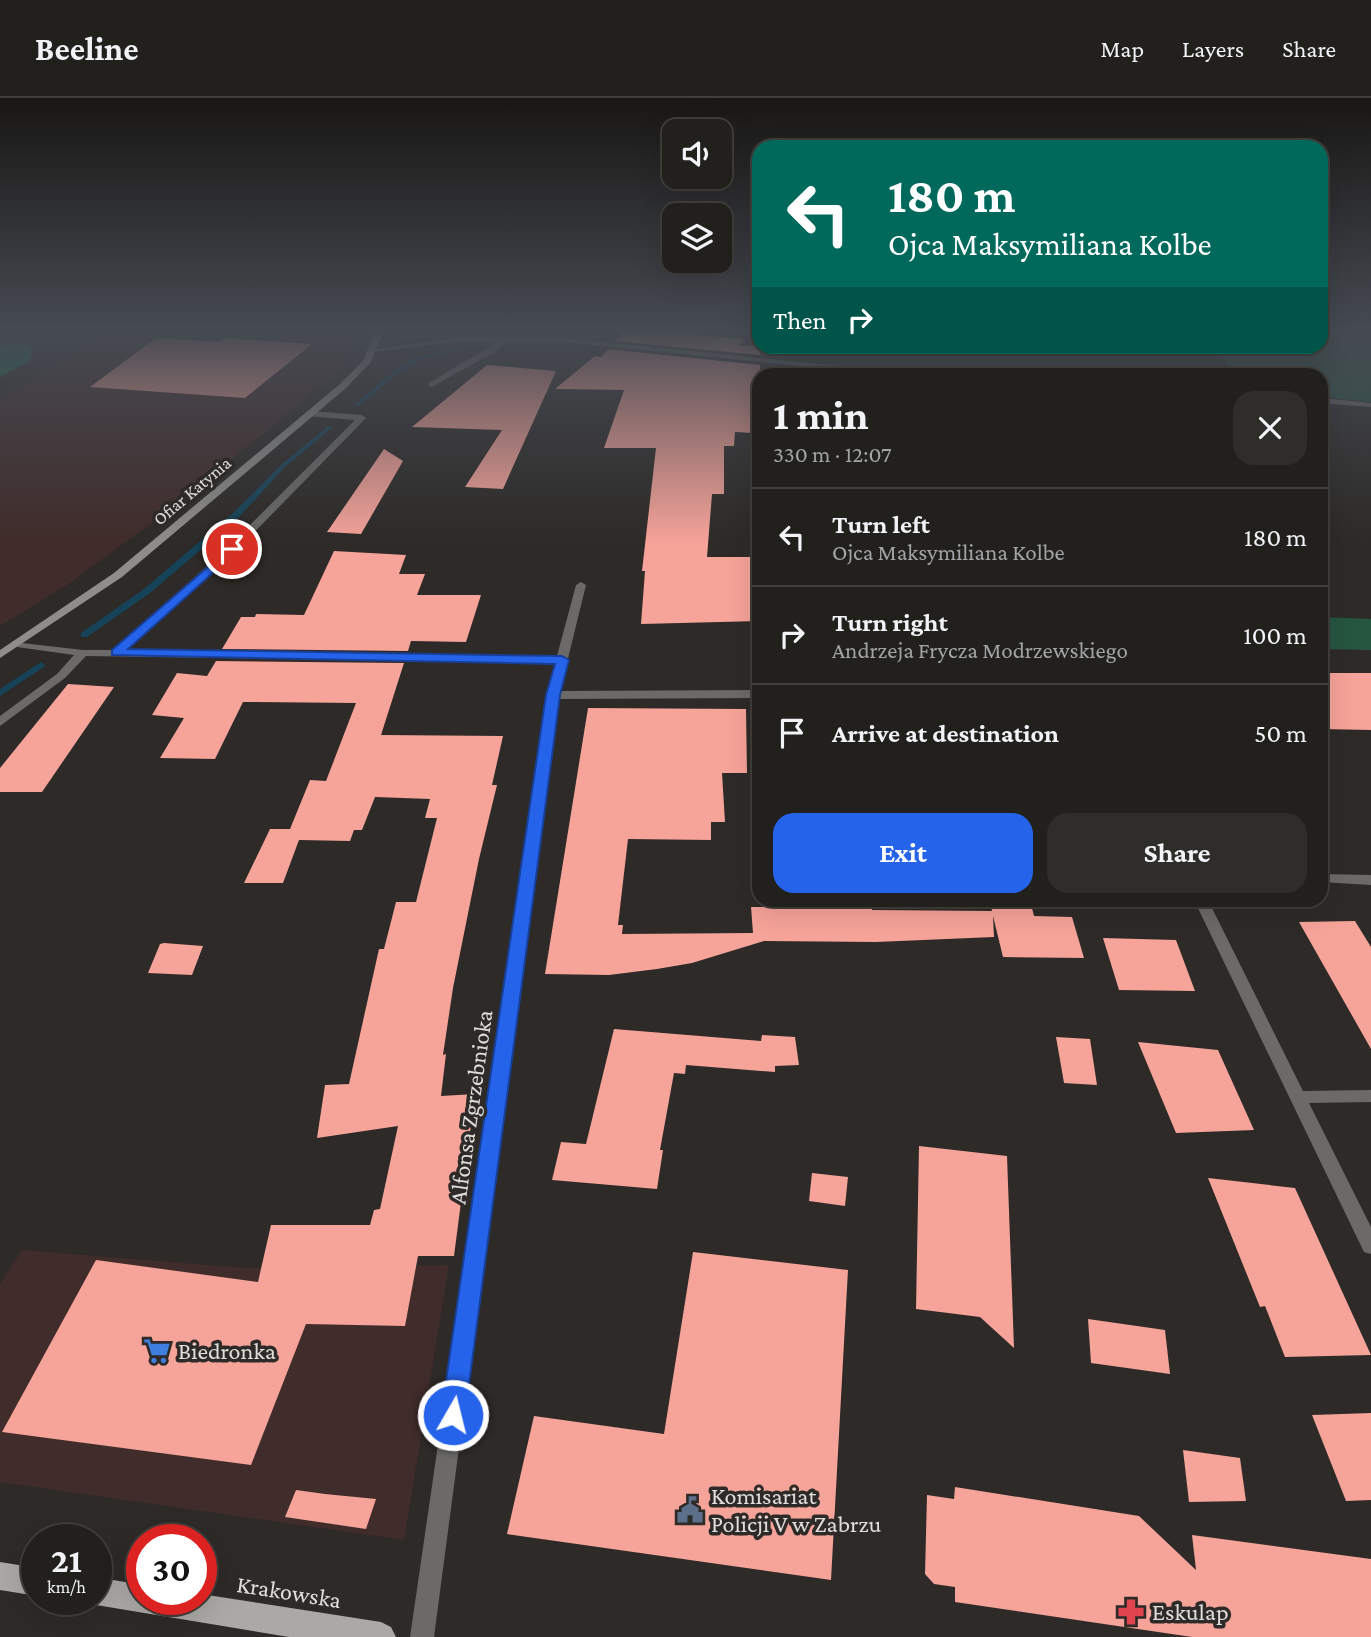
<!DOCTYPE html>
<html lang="en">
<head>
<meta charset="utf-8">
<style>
	body { margin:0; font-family:"Crimson Pro",serif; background:#2e2d2a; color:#f1f3f6; height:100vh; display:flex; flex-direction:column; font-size:26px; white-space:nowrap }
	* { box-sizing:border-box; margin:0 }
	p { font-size:23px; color:#a2a3a4 }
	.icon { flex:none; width:38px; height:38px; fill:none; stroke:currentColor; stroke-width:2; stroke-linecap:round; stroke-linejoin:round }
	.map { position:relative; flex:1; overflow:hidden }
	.panel { position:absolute; left:752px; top:270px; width:576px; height:539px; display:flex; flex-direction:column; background:#22201d; border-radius:21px; box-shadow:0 7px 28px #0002,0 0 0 2px #3f3e3b }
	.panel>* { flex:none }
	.hud { position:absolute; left:752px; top:42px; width:576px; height:214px; border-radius:21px; box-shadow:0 7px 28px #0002,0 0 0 2px #3f3e3b; background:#00695c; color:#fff; overflow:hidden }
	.buttons { position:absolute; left:662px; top:21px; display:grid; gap:14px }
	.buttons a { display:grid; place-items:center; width:70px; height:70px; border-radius:14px; background:#22201d; box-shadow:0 7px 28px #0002,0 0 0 2px #3f3e3b; font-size:35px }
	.speed { position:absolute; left:21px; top:1426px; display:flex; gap:14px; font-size:35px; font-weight:700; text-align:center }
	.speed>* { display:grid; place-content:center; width:91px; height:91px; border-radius:50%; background:#22201d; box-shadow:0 7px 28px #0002,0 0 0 2px #3f3e3b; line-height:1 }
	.speed small { font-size:18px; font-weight:400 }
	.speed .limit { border:10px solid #d22; background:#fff; color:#111 }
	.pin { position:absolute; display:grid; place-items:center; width:60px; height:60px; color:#fff; margin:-30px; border:4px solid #fff; border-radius:50%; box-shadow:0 2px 7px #0007 }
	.me { position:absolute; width:77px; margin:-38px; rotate:8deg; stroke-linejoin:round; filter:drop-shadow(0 0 5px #0008) }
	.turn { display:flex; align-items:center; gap:24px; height:147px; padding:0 21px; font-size:32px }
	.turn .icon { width:91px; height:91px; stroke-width:2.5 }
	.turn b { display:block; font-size:49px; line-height:60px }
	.then { display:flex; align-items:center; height:66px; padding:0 21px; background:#0003; gap:14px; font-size:26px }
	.round { display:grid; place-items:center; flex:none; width:74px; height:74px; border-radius:21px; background:#2e2d2a }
	.head { display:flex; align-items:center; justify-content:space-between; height:119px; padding:0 21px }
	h1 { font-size:42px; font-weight:700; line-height:52px }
	.button { display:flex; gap:14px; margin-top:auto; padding:14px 21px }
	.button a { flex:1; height:80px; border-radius:21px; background:#2563eb; color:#fff; font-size:28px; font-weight:700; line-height:80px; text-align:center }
	.button a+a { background:#2e2d2a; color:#f1f3f6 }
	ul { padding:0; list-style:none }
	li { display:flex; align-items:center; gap:21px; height:98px; padding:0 21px; border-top:2px solid #3f3e3b }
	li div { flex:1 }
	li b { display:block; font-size:26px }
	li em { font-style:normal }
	header { display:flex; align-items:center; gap:42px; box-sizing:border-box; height:98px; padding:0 35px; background:#22201d; border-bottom:2px solid #3f3e3b }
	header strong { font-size:33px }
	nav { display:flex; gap:38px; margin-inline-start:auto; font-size:24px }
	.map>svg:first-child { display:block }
</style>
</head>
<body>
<header>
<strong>Beeline</strong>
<nav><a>Map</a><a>Layers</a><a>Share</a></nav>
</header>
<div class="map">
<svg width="1371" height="1539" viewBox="0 0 1371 1539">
	<rect width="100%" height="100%" fill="#2d2a27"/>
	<path fill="#402c2a" d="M112,231H271L353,240L344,266L331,281L157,421L70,485L0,528V302Z
		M22,1152L245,1170L449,1167L404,1442L0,1384V1186Z"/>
	<path fill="#265540" d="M400,231H515L501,236L465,235L401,244Z
		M1321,231H1371V304L1321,299V276H1231L1218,249L1321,248Z
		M1321,519L1371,521V552L1321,551Z"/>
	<path fill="#11724f" d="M26,245L33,252L29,263L0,279V247Z"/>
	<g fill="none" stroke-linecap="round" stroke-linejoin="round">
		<path fill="#164358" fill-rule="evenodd" d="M486,231H492V233L487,234Z
			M475,245L477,246V248L419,262L398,275L359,308L354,307L394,273L415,260Z
			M328,328L333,329L286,368L238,420L150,495L87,539H81V535L144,491L232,416L282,366Z
			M41,564L45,567L44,569L0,598V591Z"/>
	</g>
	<path fill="#f6a399" d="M625,231L744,241L739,248H760V257L615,243Z
		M156,240L220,244L225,240L312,246L245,300L90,289Z
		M608,251L760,267V291L754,335L735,334L734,348H724V396H712L707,459H760V523L641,526L645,473H642L656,350H604L624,292L555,291L595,258L601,259Z
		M487,267L556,273L503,391L465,389L502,332L412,329Z
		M384,351L403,363L361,436L327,434Z
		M334,453L406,457L399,476H425L417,497H481L466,544L411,543L408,553L222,551L241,519H255L256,516L304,517Z
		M216,563L404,565L381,637L503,638L492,687H497L479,761L453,890L443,957L446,956L441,998L475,996L454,1158H418L405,1228L306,1226L251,1367L2,1334L96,1162L258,1184L271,1127H370L374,1112L380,1111L398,1028L317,1040L325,987L349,986L379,851H384L396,804H416L437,720H425L430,701L375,699L362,732H354L350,743L299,742L283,785H244L270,731H290L310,682L326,683L356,605L243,604L215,661L160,660L184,620L152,617L177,575L207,578Z
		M1321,575H1371V632L1321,631Z
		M68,586L114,589L42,694H0V670Z
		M588,610L746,611L747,675H722L725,724H711V742L628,741L618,827H623L622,836L753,835L751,809H788L787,802H871L872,812L992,813L990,802H1030L1034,818L1072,819L1084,860L1003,859L993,818L994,839L876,844L764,843L692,865L657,871L609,877L545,876Z
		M1355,823L1371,849V951L1299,824Z
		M1103,840L1176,842L1195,893L1119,892Z
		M164,845L203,848L192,877L148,875L160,846Z
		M614,931L761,943L762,937L795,939L799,967L775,968V974L686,967L685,976L674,975L660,1052H663L657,1091L552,1082L561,1044L586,1046Z
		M1056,939L1090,941L1097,987L1064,985Z
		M1138,944L1218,952L1254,1032L1176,1035Z
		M919,1048L1007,1058L1014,1250L980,1219L916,1211Z
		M812,1075L848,1079L845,1108L809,1103Z
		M1208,1080L1295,1090L1371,1257L1285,1259L1265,1208L1260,1209Z
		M693,1154L848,1172L831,1482L507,1436L534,1318L664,1336Z
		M1088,1221L1165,1232L1170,1276L1091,1265Z
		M1371,1315V1402L1346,1403L1312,1317Z
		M1183,1352L1240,1360L1246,1403L1189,1404Z
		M955,1389L1139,1418L1196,1472L1192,1437L1371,1461V1539H1192L955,1504V1489L934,1486L925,1476L927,1397L954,1401Z
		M296,1392L325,1396L376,1401L366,1431L285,1419Z"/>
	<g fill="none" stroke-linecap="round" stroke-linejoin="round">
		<path fill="#6b6a68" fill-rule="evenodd" d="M463,239L561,240L899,274L903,276H880L561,244H505L496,253L432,289L428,287L429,285L497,244L463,243L373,254L369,252Z
			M1321,300L1371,305V309L1321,305Z
			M310,313L362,317L366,320L236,453L127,552L557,558L576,487L581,484L586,487L560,593L760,592V600L558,601L434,1539H410L547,597L555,565L86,558L65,580L0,628V618L57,576L74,557L17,549L11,546L13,544L83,552H114L228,449L355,322L307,318V314Z
			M1321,776L1371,777V787L1321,784Z
			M1194,802H1208L1303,993L1371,992V1004L1309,1005L1371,1129V1156L1364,1154Z"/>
		<path fill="#8f8d8a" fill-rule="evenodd" d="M376,231H384L371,264L346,290L122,479L0,560V552L114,475L340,286L363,263Z"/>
		<path fill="#aaa9a5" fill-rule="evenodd" d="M0,1464L37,1470V1498L0,1492Z
			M96,1479L142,1487V1502H201V1496L381,1524L391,1529L396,1539H289L96,1507L85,1502H96Z"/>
	</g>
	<linearGradient id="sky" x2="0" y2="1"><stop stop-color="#191715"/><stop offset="0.52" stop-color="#464a52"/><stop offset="1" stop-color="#464a52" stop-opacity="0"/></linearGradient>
	<rect width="1371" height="446" fill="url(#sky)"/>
	<path fill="#2563eb" stroke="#184099" stroke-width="2" d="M232,448L236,449V454L128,551L562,558L569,562L560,597L465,1317L462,1324L453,1327L445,1324L441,1317L546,597L555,566L112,557V552Z"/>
	<defs>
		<g id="supermarket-bare" transform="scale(2.1)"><path d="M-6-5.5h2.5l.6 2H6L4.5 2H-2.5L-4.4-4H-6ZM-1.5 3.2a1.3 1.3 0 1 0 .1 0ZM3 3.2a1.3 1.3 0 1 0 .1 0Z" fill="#3f7fe0" stroke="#2d2a27" stroke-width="2.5" paint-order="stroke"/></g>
		<g id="civic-bare" transform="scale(2.1)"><path d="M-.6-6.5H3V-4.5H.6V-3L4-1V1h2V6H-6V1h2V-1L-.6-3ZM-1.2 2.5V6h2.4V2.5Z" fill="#5c6f8a" stroke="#2d2a27" stroke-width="2.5" paint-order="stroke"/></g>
		<g id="pharmacy-bare" transform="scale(2.1)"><path d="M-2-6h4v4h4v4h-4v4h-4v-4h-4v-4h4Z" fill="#e0444e" stroke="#2d2a27" stroke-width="2.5" paint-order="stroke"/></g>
	</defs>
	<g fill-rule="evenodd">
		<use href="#supermarket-bare" x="157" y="1253"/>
		<use href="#civic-bare" x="690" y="1412"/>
		<use href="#pharmacy-bare" x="1131" y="1514"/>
	</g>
	<g text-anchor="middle" stroke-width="7" stroke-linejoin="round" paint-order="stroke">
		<g font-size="18" fill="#e0dedc" stroke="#2d2a27">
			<text transform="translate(192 393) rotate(-40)" y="6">Ofiar Katynia</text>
		</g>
		<g font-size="24" fill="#e0dedc" stroke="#2d2a27">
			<text transform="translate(471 1009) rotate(-82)" y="8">Alfonsa Zgrzebnioka</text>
			<text transform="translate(289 1494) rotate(9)" y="8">Krakowska</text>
		</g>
		<g font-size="24" fill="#e0dedc" stroke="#2d2a27" text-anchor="start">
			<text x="178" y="1261">Biedronka</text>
			<text x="711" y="1406">Komisariat<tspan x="711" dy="28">Policji V w Zabrzu</tspan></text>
			<text x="1152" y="1522">Eskulap</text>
		</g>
	</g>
</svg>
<div class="buttons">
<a><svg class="icon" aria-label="sound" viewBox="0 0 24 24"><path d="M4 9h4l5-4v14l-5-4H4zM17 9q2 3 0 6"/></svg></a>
<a><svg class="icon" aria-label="layers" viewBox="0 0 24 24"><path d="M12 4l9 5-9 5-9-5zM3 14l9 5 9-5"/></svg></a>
</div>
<div class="speed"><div>21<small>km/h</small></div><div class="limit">30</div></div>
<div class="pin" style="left:232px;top:451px;background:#d93025"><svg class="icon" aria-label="arrive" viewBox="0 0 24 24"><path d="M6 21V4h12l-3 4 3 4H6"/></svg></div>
<svg class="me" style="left:453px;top:1317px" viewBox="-20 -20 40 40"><circle r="17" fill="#2563eb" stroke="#fff" stroke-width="3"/><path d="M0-11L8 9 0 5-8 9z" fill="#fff"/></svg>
<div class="hud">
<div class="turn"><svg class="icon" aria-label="left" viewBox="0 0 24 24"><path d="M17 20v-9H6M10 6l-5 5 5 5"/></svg><div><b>180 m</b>Ojca Maksymiliana Kolbe</div></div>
<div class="then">Then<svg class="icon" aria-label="right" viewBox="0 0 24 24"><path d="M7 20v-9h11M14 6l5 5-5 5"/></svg></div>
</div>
<section class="panel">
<div class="head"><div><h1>1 min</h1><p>330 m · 12:07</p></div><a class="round"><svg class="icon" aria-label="close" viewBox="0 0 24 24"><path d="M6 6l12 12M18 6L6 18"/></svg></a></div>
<ul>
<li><svg class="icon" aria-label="left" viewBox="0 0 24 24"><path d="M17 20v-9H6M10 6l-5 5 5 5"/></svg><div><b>Turn left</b><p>Ojca Maksymiliana Kolbe</p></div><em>180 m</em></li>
<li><svg class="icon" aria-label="right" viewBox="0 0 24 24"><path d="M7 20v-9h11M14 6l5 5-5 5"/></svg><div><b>Turn right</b><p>Andrzeja Frycza Modrzewskiego</p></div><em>100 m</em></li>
<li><svg class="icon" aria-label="arrive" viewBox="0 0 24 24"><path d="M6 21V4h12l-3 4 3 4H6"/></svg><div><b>Arrive at destination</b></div><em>50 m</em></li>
</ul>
<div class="button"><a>Exit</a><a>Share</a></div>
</section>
</div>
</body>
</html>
